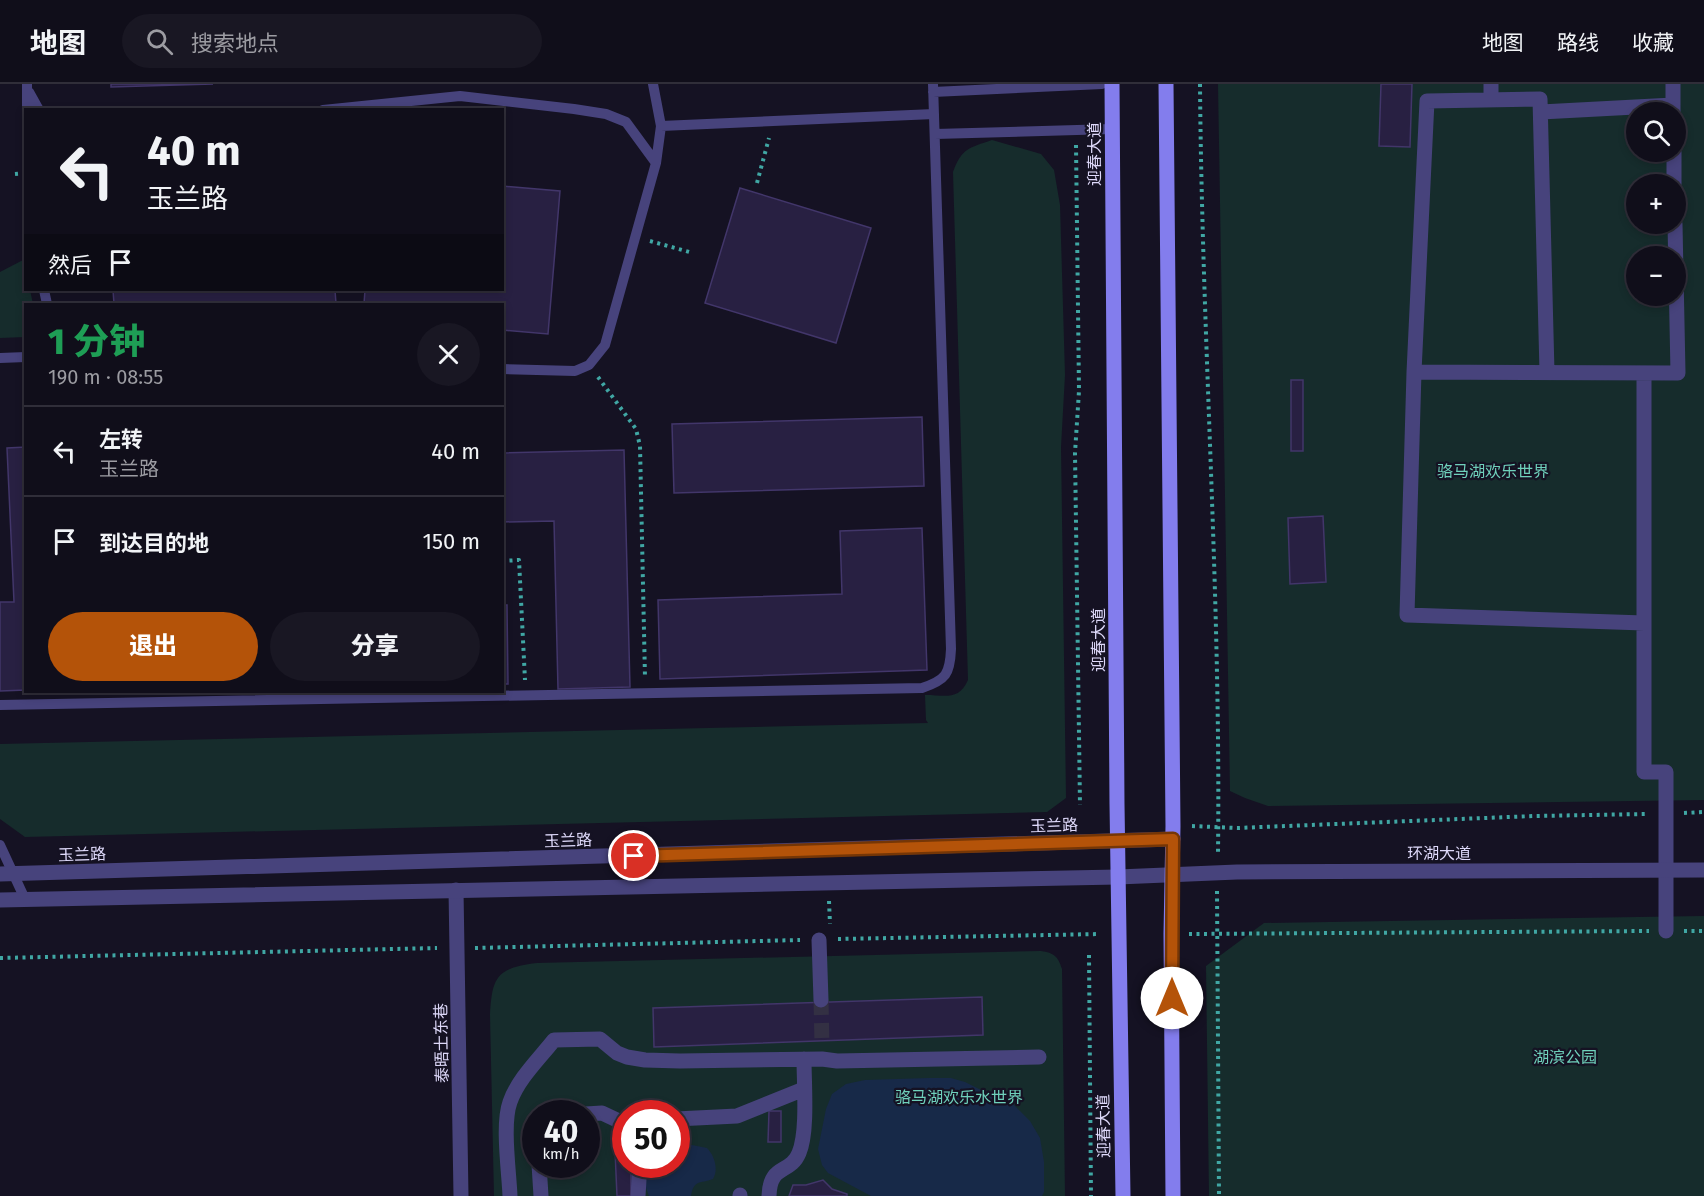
<!DOCTYPE html>
<html lang="zh">
<head>
<meta charset="utf-8">
<style>
	body { margin:0; font-family:"Fira Sans","Noto Sans SC",sans-serif; background:#191723; color:#f1f3f6; height:100vh; display:flex; flex-direction:column; font-size:22px; white-space:nowrap }
	* { box-sizing:border-box; margin:0 }
	p { font-size:20px; color:#9c9ca2 }
	.icon { flex:none; width:33px; height:33px; fill:none; stroke:currentColor; stroke-width:2; stroke-linecap:round; stroke-linejoin:round }
	.map { position:relative; flex:1; overflow:hidden }
	.side { position:absolute; left:24px; top:219px; width:480px; height:390px; display:flex; flex-direction:column; background:#100e1a; border-radius:0px; box-shadow:0 3px 9px #0003,0 0 0 2px #302e39 }
	.side>* { flex:none }
	.banner { position:absolute; left:24px; top:24px; width:480px; height:183px; border-radius:0px; box-shadow:0 3px 9px #0003,0 0 0 2px #302e39; background:#100e1a; color:#f1f3f6; overflow:hidden }
	.controls { position:absolute; left:1626px; top:18px; display:grid; gap:12px }
	.controls a { display:grid; place-items:center; width:60px; height:60px; border-radius:50%; background:#100e1a; box-shadow:0 3px 9px #0003,0 0 0 2px #302e39; font-size:30px }
	.speed { position:absolute; left:522px; top:1016px; display:flex; gap:12px; font-size:30px; font-weight:700; text-align:center }
	.speed>* { display:grid; place-content:center; width:78px; height:78px; border-radius:50%; background:#100e1a; box-shadow:0 3px 9px #0003,0 0 0 2px #302e39; line-height:1 }
	.speed small { font-size:15px; font-weight:400 }
	.speed .limit { border:9px solid #d22; background:#fff; color:#111 }
	.pin { position:absolute; display:grid; place-items:center; width:51px; height:51px; color:#fff; margin:-26px; border:3px solid #fff; border-radius:50%; box-shadow:0 2px 6px #0007 }
	.me { position:absolute; width:66px; margin:-33px; rotate:0deg; stroke-linejoin:round; filter:drop-shadow(0 0 4px #0008) }
	.turn { display:flex; align-items:center; gap:21px; height:126px; padding:0 24px; font-size:27px }
	.turn .icon { width:78px; height:78px; stroke-width:2.5 }
	.turn b { display:block; font-size:42px; line-height:51px }
	.then { display:flex; align-items:center; height:57px; padding:0 24px; background:#0003; gap:12px; font-size:22px }
	.round { display:grid; place-items:center; flex:none; width:63px; height:63px; border-radius:32px; background:#191723 }
	.overview { display:flex; align-items:center; justify-content:space-between; height:102px; padding:0 24px }
	h1 { font-size:36px; font-weight:800; line-height:45px; color:#1e9e55 }
	.action { display:flex; gap:12px; margin-top:auto; padding:12px 24px }
	.action a { flex:1; height:69px; border-radius:36px; background:#b45309; color:#fff; font-size:24px; font-weight:800; line-height:69px; text-align:center }
	.action a+a { background:#191723; color:#f1f3f6 }
	ul { padding:0; list-style:none }
	li { display:flex; align-items:center; gap:18px; height:90px; padding:0 24px; border-top:2px solid #302e39 }
	li div { flex:1 }
	li b { display:block; font-size:22px }
	li em { font-style:normal }
	header { display:flex; align-items:center; gap:36px; box-sizing:border-box; height:84px; padding:0 30px; background:#100e1a; border-bottom:2px solid #302e39 }
	header strong { font-size:28px }
	nav { display:flex; gap:33px; margin-inline-start:auto; font-size:21px }
	.search { width:420px; height:54px; background:#191723; display:flex; align-items:center; gap:15px; box-sizing:border-box; padding:0 21px; border-radius:33px; color:#9c9ca2; font-size:22px }
	.map>svg:first-child { display:block }
</style>
</head>
<body>
<header>
<strong>地图</strong>
<div class="search"><svg class="icon" aria-label="search" viewBox="0 0 24 24"><circle cx="10" cy="10" r="6"/><path d="M15 15l6 6"/></svg>搜索地点</div>
<nav><a>地图</a><a>路线</a><a>收藏</a></nav>
</header>
<div class="map">
<svg width="1704" height="1112" viewBox="0 0 1704 1112">
	<rect width="100%" height="100%" fill="#151223"/>
	<path fill="#162c2c" fill-rule="evenodd" d="M1218,0H1704V716L1268,722L1245,714L1230,707ZM1636,28H1676V68H1636ZM1636,100H1676V140H1636ZM1636,172H1676V212H1636Z
		M992,56L1041,70L1054,86L1060,121L1065,291L1061,363L1066,714L1047,728L25,753L0,735V660L928,639L926,636L925,611C945,611 959,617 968,596L953,88C962,64 969,64 992,56Z
		M25,175L26,206H30L33,220H26L25,253L0,254V188Z
		M1704,832V1112H1209L1206,882L1264,839Z
		M1041,867C1054,869 1058,872 1062,885L1065,1112H494L490,931C492,892 497,884 537,879ZM536,1029H586V1080H536ZM626,1029H676V1080H626Z"/>
	<path fill="#172948" d="M929,994H951L965,998L987,1009L1003,1011L1020,1027L1030,1037L1040,1054L1044,1078V1108L1042,1112H871L828,1089L822,1081L818,1065L826,1025L832,1010L846,1000L865,996Z
		M677,1058L707,1064C714,1071 719,1085 713,1095C700,1100 694,1095 691,1112H649L645,1101L652,1080H676Z"/>
	<path fill="#282042" stroke="#42366a" stroke-width="1.5" d="M111,0H213L111,3Z
		M1381,0H1412L1410,63L1379,62Z
		M502,102L560,107L548,250L502,246V220H364L365,206H502Z
		M740,104L871,144L836,259L705,219Z
		M113,206H335L336,220H114Z
		M1291,296H1303V367H1291Z
		M922,333L924,402L674,409L672,340Z
		M26,363V606L0,607V518H14L7,364Z
		M624,366L630,603L558,605L554,437L502,438V369Z
		M1323,432L1326,498L1290,500L1288,434Z
		M922,444L927,586L660,595L658,516L842,510L840,447Z
		M502,521H507L508,600H502Z
		M982,913L983,951L654,963L653,924Z
		M769,1027H781V1058H768Z
		M615,1067H626V1080H631V1112H617Z
		M823,1096L832,1105L847,1110V1112H789L793,1101H806Z"/>
	<g fill="none" stroke-linecap="round" stroke-linejoin="round">
		<path stroke="#333043" stroke-width="15" stroke-dasharray="15 8" stroke-linecap="butt" d="M821,916L822,961"/>
		<path stroke="#40a7a4" stroke-width="4" stroke-dasharray="3 4.5" stroke-linecap="butt" d="M1200,0C1202,256 1221,513 1218,769
			M1076,61L1079,307L1075,369L1080,721
			M15,90L26,89
			M757,99L769,54
			M650,157L693,169
			M598,293L636,345L640,362L645,594
			M502,477L519,476L525,596
			M1684,729L1704,728
			M1192,742L1237,744L1534,732L1646,730
			M1217,807L1219,1112
			M829,817L830,840
			M1684,847H1704
			M1189,850L1649,847
			M838,855L1100,850
			M475,864L800,856
			M1089,871L1091,1112
			M0,874L437,864"/>
		<path stroke="#47437c" stroke-width="10" d="M27,0V26
			M29,8L39,26
			M933,8L1102,0
			M323,26L460,12L574,25L606,30L626,38L656,79
			M661,42L934,30
			M935,50L1112,45
			M44,206L47,220
			M0,274L26,273
			M502,285L575,287L589,281L605,261L656,79L661,42L653,0
			M0,621L922,604C946,596 950,590 951,565L933,0
			M0,761L25,815"/>
		<path stroke="#47437c" stroke-width="15" d="M1491,0V16
			M1673,0V28
			M1541,28L1673,21
			M1674,68V100
			M1414,288L1678,289L1675,140
			M1547,288L1540,15L1427,17L1414,288L1407,531L1644,539
			M1644,289V688H1666V847
			M819,856L821,916
			M586,1030L602,1029L619,1037H626
			M676,1035L737,1032L804,1005
			M539,1080L541,1112
			M740,1111V1112
			M510,1112C509,1087 502,1040 510,1018C518,995 539,975 554,956L600,955L617,969L627,973L645,976L680,977L822,975L837,977L1039,973
			M638,1112L640,1080
			M769,1112C770,1079 790,1091 799,1069C808,1048 804,1000 804,975"/>
		<path stroke="#47437c" stroke-width="15" d="M456,806L461,1112"/>
		<path stroke="#47437c" stroke-width="15" d="M0,790L1173,755
			M0,816L1118,793L1237,788L1704,786"/>
		<path stroke="#837ded" stroke-width="15" d="M1112,0L1117,720L1123,1112
			M1166,0L1173,742L1171,850L1173,1112"/>
	</g>
	<g fill="none" stroke-linecap="round" stroke-linejoin="round">
		<g stroke="#753606" stroke-width="15">
			<path id="route" d="M634,772L1173,755L1172,914"/>
		</g>
		<use href="#route" stroke="#b45309" stroke-width="10"/>
	</g>
	<g text-anchor="middle" stroke-width="4.5" stroke-linejoin="round" paint-order="stroke">
		<g font-size="16" fill="#ded9fa" stroke="#151223">
			<text transform="translate(1094 70) rotate(-90)" y="6">迎春大道</text>
			<text transform="translate(1098 556) rotate(-90)" y="6">迎春大道</text>
			<text transform="translate(1054 741) rotate(-2)" y="6">玉兰路</text>
			<text transform="translate(568 756) rotate(-2)" y="6">玉兰路</text>
			<text x="1439" y="775">环湖大道</text>
			<text transform="translate(82 770) rotate(-2)" y="6">玉兰路</text>
			<text transform="translate(441 959) rotate(-91)" y="6">泰晤士东巷</text>
			<text transform="translate(1103 1042) rotate(-91)" y="6">迎春大道</text>
		</g>
		<g font-size="16" fill="#6fd0bb" stroke="#151223">
			<text x="1493" y="393">骆马湖欢乐世界</text>
			<text x="1565" y="979">湖滨公园</text>
			<text x="959" y="1019">骆马湖欢乐水世界</text>
		</g>
	</g>
</svg>
<div class="controls">
<a><svg class="icon" aria-label="search" viewBox="0 0 24 24"><circle cx="10" cy="10" r="6"/><path d="M15 15l6 6"/></svg></a>
<a>+</a>
<a>−</a>
</div>
<div class="speed"><div>40<small>km/h</small></div><div class="limit">50</div></div>
<div class="pin" style="left:634px;top:772px;background:#d93025"><svg class="icon" aria-label="arrive" viewBox="0 0 24 24"><path d="M6 21V4h12l-3 4 3 4H6"/></svg></div>
<svg class="me" style="left:1172px;top:914px" viewBox="-20 -20 40 40"><circle r="19" fill="#fff"/><path d="M0-13L10 11 0 6-10 11z" fill="#b45309"/></svg>
<div class="banner">
<div class="turn"><svg class="icon" aria-label="left" viewBox="0 0 24 24"><path d="M17 20v-9H6M10 6l-5 5 5 5"/></svg><div><b>40 m</b>玉兰路</div></div>
<div class="then">然后<svg class="icon" aria-label="arrive" viewBox="0 0 24 24"><path d="M6 21V4h12l-3 4 3 4H6"/></svg></div>
</div>
<section class="side">
<div class="overview"><div><h1>1 分钟</h1><p>190 m · 08:55</p></div><a class="round"><svg class="icon" aria-label="close" viewBox="0 0 24 24"><path d="M6 6l12 12M18 6L6 18"/></svg></a></div>
<ul>
<li><svg class="icon" aria-label="left" viewBox="0 0 24 24"><path d="M17 20v-9H6M10 6l-5 5 5 5"/></svg><div><b>左转</b><p>玉兰路</p></div><em>40 m</em></li>
<li><svg class="icon" aria-label="arrive" viewBox="0 0 24 24"><path d="M6 21V4h12l-3 4 3 4H6"/></svg><div><b>到达目的地</b></div><em>150 m</em></li>
</ul>
<div class="action"><a>退出</a><a>分享</a></div>
</section>
</div>
</body>
</html>
